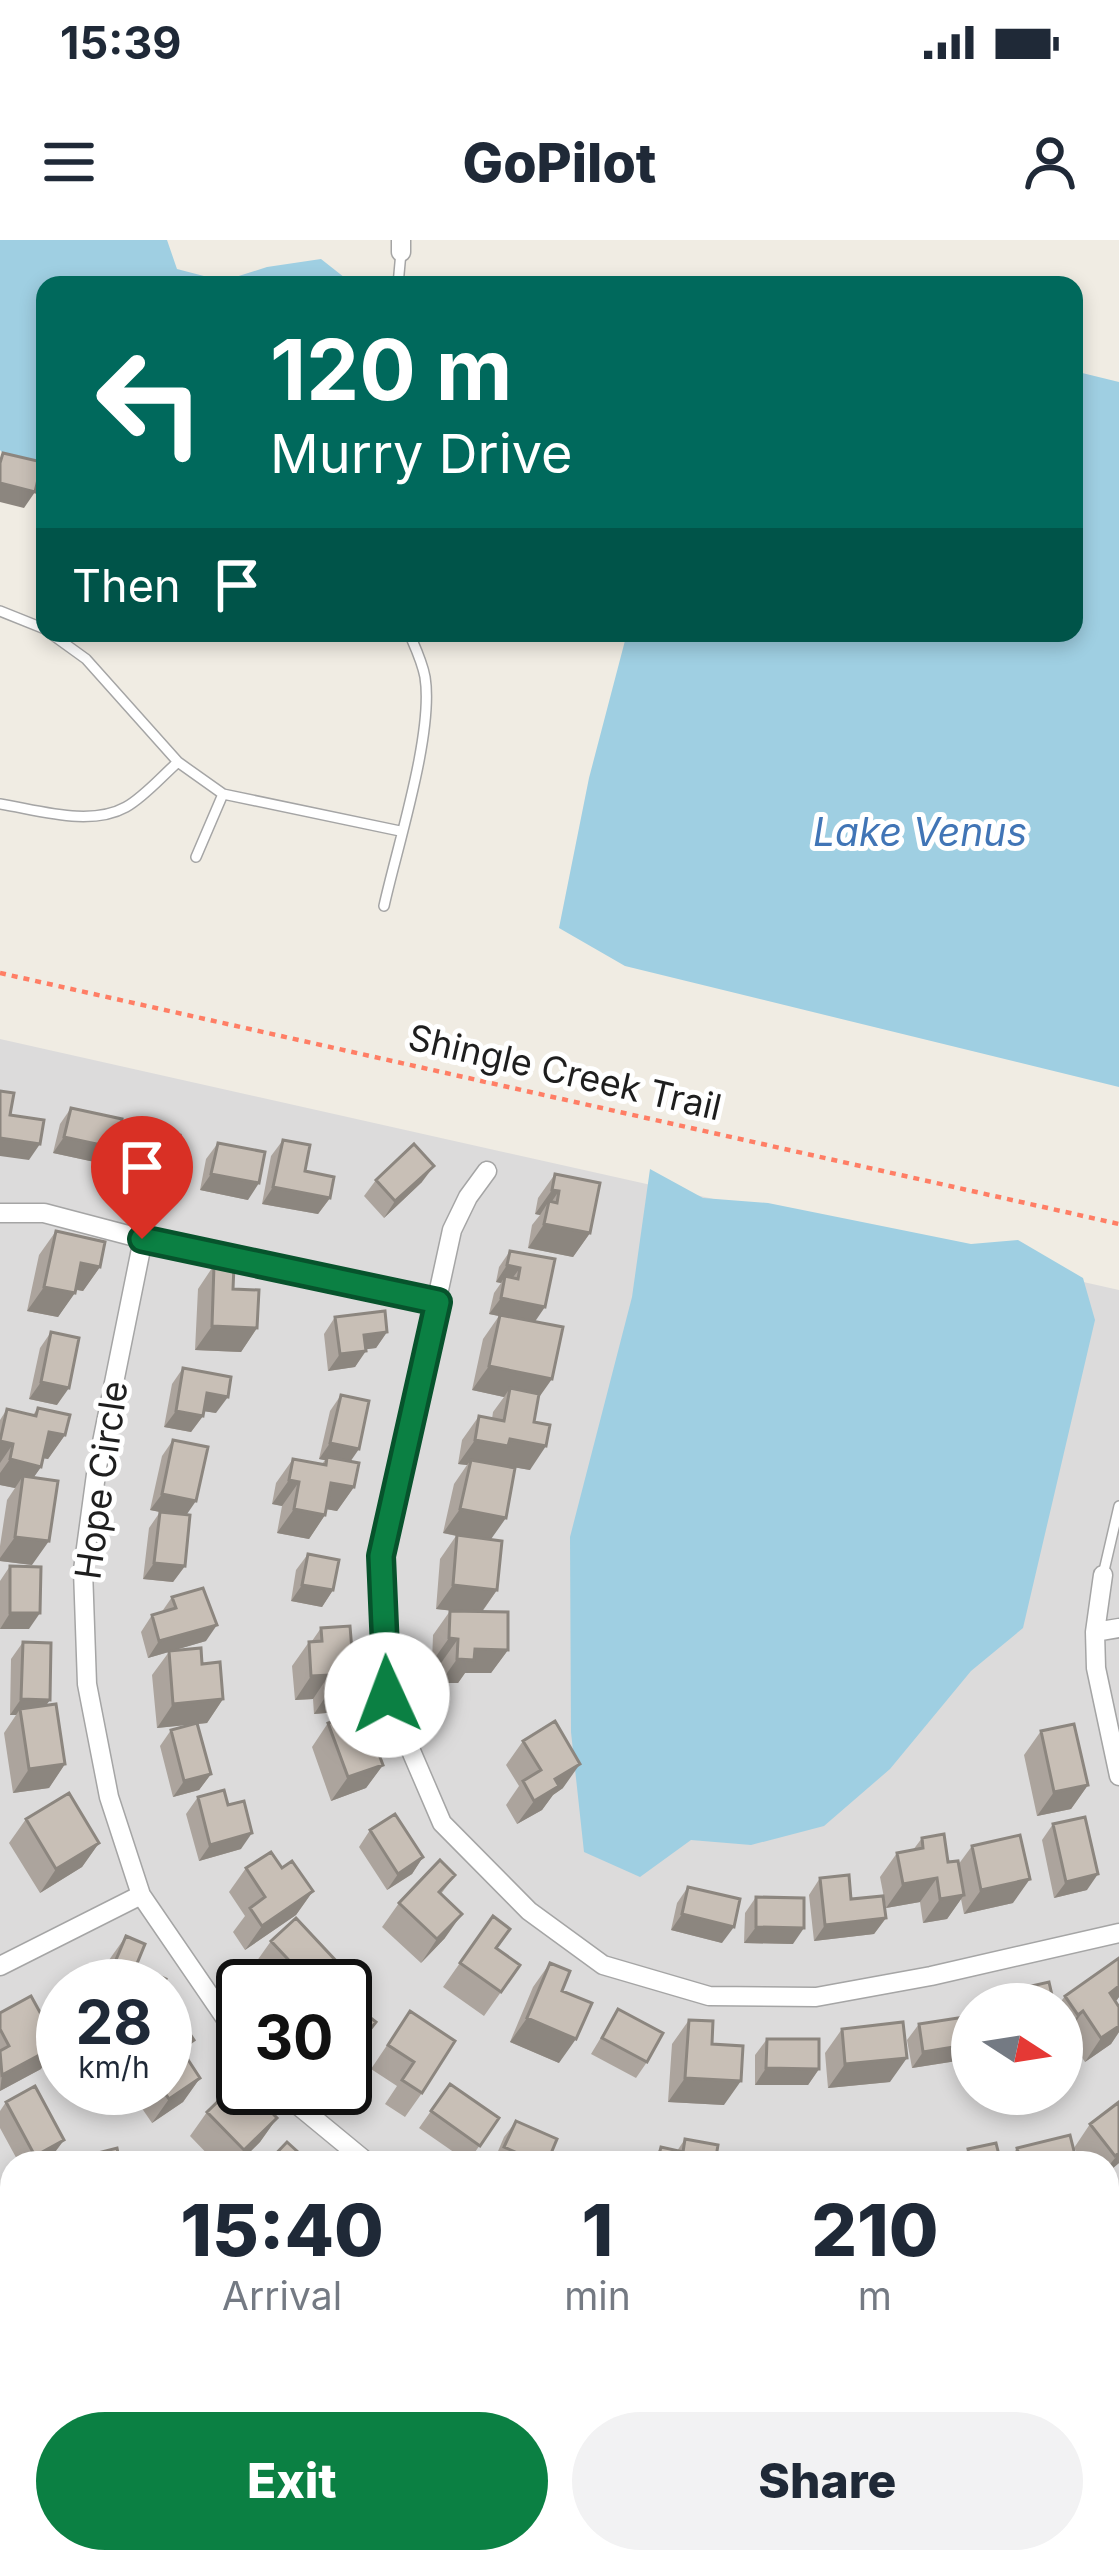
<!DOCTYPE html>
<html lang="en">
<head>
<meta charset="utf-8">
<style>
	body { margin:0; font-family:Inter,sans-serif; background:#f2f2f3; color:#1f2937; height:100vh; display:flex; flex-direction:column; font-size:45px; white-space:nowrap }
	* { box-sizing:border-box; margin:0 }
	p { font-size:39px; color:#747a83 }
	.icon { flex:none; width:66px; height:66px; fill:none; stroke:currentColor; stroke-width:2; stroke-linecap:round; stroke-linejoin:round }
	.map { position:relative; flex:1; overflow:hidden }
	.sheet { position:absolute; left:0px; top:1911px; width:1119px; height:423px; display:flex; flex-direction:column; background:#fff; border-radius:36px 36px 0 0; box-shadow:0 6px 18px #0003 }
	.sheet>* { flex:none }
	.banner { position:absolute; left:36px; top:36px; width:1047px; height:366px; border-radius:24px; box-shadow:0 6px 18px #0003; background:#00695c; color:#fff; overflow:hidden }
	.needle { width:78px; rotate:102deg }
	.tools { position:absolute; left:951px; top:1743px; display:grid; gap:24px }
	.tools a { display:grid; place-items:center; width:132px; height:132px; border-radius:50%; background:#fff; box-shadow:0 6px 18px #0003; font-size:60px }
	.speed { position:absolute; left:36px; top:1719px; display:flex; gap:24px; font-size:60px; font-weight:700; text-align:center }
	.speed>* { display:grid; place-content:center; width:156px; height:156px; border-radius:50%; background:#fff; box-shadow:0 6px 18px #0003; line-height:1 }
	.speed small { font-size:30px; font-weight:400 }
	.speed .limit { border:6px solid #111; border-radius:18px; background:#fff; color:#111 }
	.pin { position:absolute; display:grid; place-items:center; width:102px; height:102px; color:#fff; margin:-123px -51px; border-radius:50% 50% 50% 0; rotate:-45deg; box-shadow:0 0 12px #0007 }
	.pin .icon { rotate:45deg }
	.me { position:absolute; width:132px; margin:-66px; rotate:358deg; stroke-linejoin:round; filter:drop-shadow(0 0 9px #0008) }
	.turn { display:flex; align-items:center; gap:42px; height:252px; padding:0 36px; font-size:54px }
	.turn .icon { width:156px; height:156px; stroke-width:2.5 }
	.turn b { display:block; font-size:84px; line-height:102px }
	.then { display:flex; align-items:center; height:114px; padding:0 36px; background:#0003; gap:24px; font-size:45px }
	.eta { display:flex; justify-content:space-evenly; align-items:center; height:204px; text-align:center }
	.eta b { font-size:72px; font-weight:800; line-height:84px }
	.primary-button { display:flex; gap:24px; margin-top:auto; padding:24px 36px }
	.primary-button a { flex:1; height:138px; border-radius:72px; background:#0b8043; color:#fff; font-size:48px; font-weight:800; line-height:138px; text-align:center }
	.primary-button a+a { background:#f2f2f3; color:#1f2937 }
	.status { display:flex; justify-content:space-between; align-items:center; height:84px; padding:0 60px; background:#fff; direction:ltr }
	.status svg { height:33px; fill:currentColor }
	header { display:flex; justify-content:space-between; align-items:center; height:156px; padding:0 36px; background:#fff; font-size:54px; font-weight:800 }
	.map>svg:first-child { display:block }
</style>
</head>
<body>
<div class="status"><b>15:39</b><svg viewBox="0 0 49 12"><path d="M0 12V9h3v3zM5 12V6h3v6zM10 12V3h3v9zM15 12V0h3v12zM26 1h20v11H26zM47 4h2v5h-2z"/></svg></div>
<header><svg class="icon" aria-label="menu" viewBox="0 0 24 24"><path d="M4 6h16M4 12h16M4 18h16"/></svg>GoPilot<svg class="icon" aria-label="person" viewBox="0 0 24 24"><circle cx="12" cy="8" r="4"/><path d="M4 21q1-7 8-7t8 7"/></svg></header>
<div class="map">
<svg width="1119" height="2333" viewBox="0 0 1119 2333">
	<rect width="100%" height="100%" fill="#f0ece3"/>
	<path fill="#dcdbdb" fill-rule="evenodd" d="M0,799L1119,1050V2333H0ZM63,1746H165V1848H63ZM243,1746H345V1848H243ZM972,1764H1062V1854H972ZM12,1923H1107V2322H12Z"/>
	<path fill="#9fcfe2" d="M0,0H167L177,29L223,41L267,27L321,19L354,45H45V222L6,217L0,210Z
		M1074,131L1119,142V847L625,726L559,688L589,538L627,393H1074Z
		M650,929L703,958L768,963L971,1004L1018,1000L1083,1038L1095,1080L1023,1388L971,1431L890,1529L824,1586L751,1605L691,1600L640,1637L584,1612L571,1492L570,1297L632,1057Z"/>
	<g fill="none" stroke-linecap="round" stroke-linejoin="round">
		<g stroke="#a5a5a5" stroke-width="12">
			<path id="lane" d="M398,45L401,12
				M0,371L45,389
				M50,393L86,419L178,522L223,554L400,591
				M0,564C38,570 90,587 126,567C144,557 162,536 178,522
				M196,617L223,554
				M384,666C397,607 434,493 425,437C422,421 415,407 409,393
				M1103,1335L1119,1266"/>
		</g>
		<g stroke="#a5a5a5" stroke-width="21">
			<path id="street" d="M401,12V0
				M487,931L468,957L452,990L381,1316L387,1455L442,1583L529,1671L603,1725L709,1756L816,1757L931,1736L1119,1693
				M0,973H44L143,999L438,1062
				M143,999L97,1227L83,1330L87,1444L109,1557L141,1655L243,1804
				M1103,1335L1095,1392L1096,1428L1119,1536
				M1095,1392L1119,1388
				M0,1726L141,1655
				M277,1848L368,1923
				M1107,2000L1119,1997
				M0,2033L12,2094
				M0,2177L12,2119
				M0,2207L12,2209
				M542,2322L594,2333"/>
		</g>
		<path stroke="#ff7e65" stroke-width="4.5" stroke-dasharray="6 6" stroke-linecap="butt" d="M0,733L1119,984"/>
		<use href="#lane" stroke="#fff" stroke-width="9"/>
		<use href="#street" stroke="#fff" stroke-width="18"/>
	</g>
	<path fill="#aca49d" d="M71,868L104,924L53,913L60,884Z
		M141,885L162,938L123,929L130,902Z
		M283,900L305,931L330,958L318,974L262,964L271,916Z
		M218,903L248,960L200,950L206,919Z
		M555,934L590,993L573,1017L528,1008L532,985L540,975L535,974L538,958Z
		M376,940L422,942L384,978L364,956Z
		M56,991L100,1027L83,1051L76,1050L58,1077L27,1071L39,1015Z
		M510,1011L555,1019L535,1081L538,1159L534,1182L530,1230L496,1224L491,1299L497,1350L482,1372L508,1410L491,1433H465L458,1443H440L441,1423L432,1422L433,1395L450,1371H456L436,1369L440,1319L456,1296L443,1293L454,1244L467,1225L458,1224L462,1200L479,1176L492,1179L493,1172L504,1157L472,1150L483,1099L499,1076L489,1074L494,1053L501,1043L496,1042L499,1027Z
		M214,1025L233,1049L257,1088L241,1112L195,1110L198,1049Z
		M335,1077L387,1092L376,1108L366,1109L355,1127L328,1131L324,1094Z
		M51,1092L57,1165L29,1159L40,1108Z
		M183,1128L216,1173L204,1171L203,1176L191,1192L164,1187L172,1144Z
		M341,1155L354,1247L337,1271L326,1269L325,1275L309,1299L277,1293L282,1266L272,1264L276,1243L293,1219L322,1224L325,1220L319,1219L330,1171Z
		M38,1168L65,1195L48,1219L43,1218L41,1227L33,1238L32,1325L0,1321V1306L7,1260L15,1248L0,1245V1180L7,1169L33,1175Z
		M173,1200L187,1275L185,1326L173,1342L143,1339L149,1288L160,1272L150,1270L162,1216Z
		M308,1314L333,1350L322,1367L291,1361L296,1330Z
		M10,1326L29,1389H0V1341Z
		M172,1357L206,1401L171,1411L202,1424L223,1459L207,1483L198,1484L211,1534L199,1550L173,1557L160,1506L171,1490L193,1484L157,1488L152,1435L169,1412L148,1418L141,1392L152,1375L161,1373Z
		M321,1388L355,1448L338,1472L314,1474L313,1459L295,1460L292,1426L309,1402L312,1401Z
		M23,1402L50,1460L46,1465L65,1524L49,1548L13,1553L4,1493L16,1475H10L11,1419Z
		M328,1483L383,1525L366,1548L331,1561L312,1507Z
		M1041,1491L1088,1545L1071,1569L1037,1576L1024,1515Z
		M523,1501L563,1548L553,1555L542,1570L517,1584L506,1565L519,1546L506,1525Z
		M198,1557L228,1565L241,1609L199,1621L186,1574Z
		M26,1579L99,1603L82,1627L40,1653L9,1603Z
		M1053,1584L1087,1650L1054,1658L1042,1600Z
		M370,1590L423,1617L412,1634L387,1650L359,1607Z
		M922,1598L948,1622L958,1625L972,1606L1013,1663L964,1674L961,1659L947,1679L923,1683L920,1662L886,1668L880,1637L897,1613L913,1610Z
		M246,1628H282L313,1651L296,1675L245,1710L233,1692L245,1676L229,1652Z
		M455,1635L441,1654L445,1698L421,1723L382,1687L399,1663Z
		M820,1638L851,1659L886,1678L874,1694L814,1701L809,1655Z
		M688,1647L722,1703L671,1690L677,1663Z
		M756,1657L793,1704L744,1703L745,1673Z
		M493,1676L496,1708L520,1725L484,1776L443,1747Z
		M126,1696L136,1726L163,1746H98L109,1720Z
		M271,1701L322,1746H274L254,1725Z
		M1119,1718V1757L1115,1761L1119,1767V1792L1111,1804L1085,1822L1067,1795L1062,1798V1764H1059L1065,1756Z
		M550,1723L562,1751L559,1823L510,1802L533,1747Z
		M345,1758L376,1782L347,1821L345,1819Z
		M618,1769L647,1822L636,1838L591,1814Z
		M410,1771L422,1853L405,1877L385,1864L397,1846L371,1829Z
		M0,1773L41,1829L0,1851Z
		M972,1779V1808L963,1820L912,1828L907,1800L919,1784Z
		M689,1780L712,1804L724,1865L668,1862L672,1804Z
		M842,1789L890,1842L828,1848L825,1813Z
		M767,1799L819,1829L808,1845H755V1815Z
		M184,1814L200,1838L183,1862L152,1883L128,1848H165Z
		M450,1844L499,1878L468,1922L419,1888Z
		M6,1862L64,1900L52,1916L40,1923H19L0,1888V1871Z
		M1119,1862V1923L1107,1933V1923H1085L1074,1908L1090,1884Z
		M207,1872L277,1878L260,1902L239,1923H216L190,1896Z
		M516,1881L547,1923H493L504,1897Z
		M685,1899L715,1923H650L661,1907L677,1911Z
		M1017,1908L1077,1923H1007Z
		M968,1909L1001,1923H958Z
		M1119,2033V2077L1112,2076L1115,2039Z
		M25,2322H73L68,2330L61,2333H30Z
		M191,2322H258L255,2333H188Z
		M276,2322H329L327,2333H272Z
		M945,2322H1006L1004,2333H943Z
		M1021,2322H1083L1080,2333H1017Z"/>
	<path fill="#8c867f" d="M0,243L35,252L24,268L0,262Z
		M64,897L115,908L104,924L53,913Z
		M0,898L40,904L29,920L0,916Z
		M135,913L173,922L162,938L123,929Z
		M434,926L422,942L384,978L395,961Z
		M211,934L259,943L248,960L200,950Z
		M273,947L330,958L318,974L262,964Z
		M552,950L559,951L548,967L549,961L540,975L535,974Z
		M544,984L590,993L573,1017L528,1008Z
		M81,1023L100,1027L83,1051L64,1047Z
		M507,1025L520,1028L508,1044L505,1036L501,1043L496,1042Z
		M44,1047L75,1053L58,1077L27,1071Z
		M501,1058L545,1067L534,1083L489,1074Z
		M212,1086L257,1088L241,1112L195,1110Z
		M387,1092L376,1108L353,1111L364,1095Z
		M366,1111L355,1127L328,1131L340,1114Z
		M489,1126L552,1139L535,1163L510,1148L504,1157L472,1150Z
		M41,1142L69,1148L57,1165L29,1159Z
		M207,1153L228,1157L216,1173L196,1170Z
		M176,1171L203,1176L191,1192L164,1187Z
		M49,1192L65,1195L48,1219L32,1216Z
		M510,1199L546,1206L530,1230L471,1220L467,1225L458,1224L475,1200Z
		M0,1201L13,1204L0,1223Z
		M330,1203L359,1209L348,1225L319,1219Z
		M10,1219L41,1227L24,1251L23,1236L15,1248L0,1245V1233Z
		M289,1240L299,1242L282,1266L272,1264Z
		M331,1243L354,1247L337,1271L314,1267Z
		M162,1254L196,1261L185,1277L150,1270Z
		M294,1269L325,1275L309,1299L277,1293Z
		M460,1269L506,1278L489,1302L443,1293Z
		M15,1297L49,1301L32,1325L0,1321V1318Z
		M154,1323L185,1326L173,1342L143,1339Z
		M302,1345L333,1350L322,1367L291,1361Z
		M453,1345L497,1350L480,1374L436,1369Z
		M10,1373H40L29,1389H0Z
		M217,1385L206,1401L148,1418L159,1401Z
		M449,1398L458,1399L441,1423L432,1422Z
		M475,1409L508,1410L491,1433H465L458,1443H440L457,1419Z
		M329,1435L313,1459L295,1460L311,1436Z
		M355,1448L338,1472L314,1474L330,1450Z
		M21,1459L50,1460L38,1476L20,1469L16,1475H10Z
		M223,1459L207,1483L157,1488L173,1464Z
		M65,1524L49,1548L13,1553L29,1529Z
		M580,1524L563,1548L553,1555L542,1570L517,1584L534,1561L555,1539Z
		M383,1525L366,1548L331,1561L348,1537Z
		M211,1534L199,1550L173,1557L184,1541Z
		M1088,1545L1071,1569L1037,1576L1054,1552Z
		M252,1593L241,1609L199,1621L210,1605Z
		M99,1603L82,1627L40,1653L56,1629Z
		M423,1617L412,1634L387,1650L398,1634Z
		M1098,1634L1087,1650L1054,1658L1066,1642Z
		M937,1638L920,1662L886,1668L903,1644Z
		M1030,1639L1013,1663L964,1674L981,1650Z
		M313,1651L296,1675L245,1710L262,1686Z
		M964,1655L947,1679L923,1683L940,1659Z
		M462,1674L445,1698L421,1723L437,1699Z
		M682,1674L734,1687L722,1703L671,1690Z
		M886,1678L874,1694L814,1701L825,1685Z
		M756,1687L804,1688L793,1704L744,1703Z
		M338,1723L322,1746H313Z
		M1119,1746V1757L1117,1760L1093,1777L1110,1753Z
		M1083,1771L1067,1795L1062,1798L1078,1775Z
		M527,1778L576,1799L559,1823L510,1802Z
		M1119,1786V1792L1111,1804L1085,1822L1101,1798Z
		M972,1804V1808L963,1820L912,1828L923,1812Z
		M58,1805L41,1829L0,1851L2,1835Z
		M907,1818L890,1842L828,1848L845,1824Z
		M766,1828L819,1829L808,1845H755Z
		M200,1838L183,1862L152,1883L169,1859Z
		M685,1838L741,1841L724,1865L668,1862Z
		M277,1878L260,1902L239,1923H235L244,1910Z
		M64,1900L52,1916L40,1923H30L35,1916Z
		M1119,1913V1923L1107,1933V1928Z
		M62,2322H73L68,2330L61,2333H45L47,2329Z
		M111,2322H172L165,2333Z
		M823,2322H858L853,2328Z
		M896,2322H911L939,2328L936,2333H888Z"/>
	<path fill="#c8bfb6" stroke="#8c867f" stroke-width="3" d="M3,213L42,222L35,252L0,243V223Z
		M0,851L14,853L10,875L44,880L40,904L0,898Z
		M71,868L122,879L115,908L64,897Z
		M141,885L180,895L173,922L135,913Z
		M283,900L310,905L305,931L334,937L330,958L273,947Z
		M218,903L265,912L259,943L211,934Z
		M414,904L434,926L395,961L376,940Z
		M555,934L600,943L590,993L544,984L549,961L557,963L559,951L552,950Z
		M56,991L105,1002L100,1027L81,1023L75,1053L44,1047Z
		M510,1011L555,1019L545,1067L501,1058L505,1036L518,1039L520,1028L507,1025Z
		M214,1025L234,1026L233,1049L259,1050L257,1088L212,1086Z
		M385,1071L387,1092L364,1095L366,1111L340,1114L335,1077Z
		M500,1075L563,1087L552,1139L489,1126Z
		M51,1092L79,1098L69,1148L41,1142Z
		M183,1128L231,1137L228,1157L207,1153L203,1176L176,1171Z
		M510,1148L539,1154L534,1182L550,1185L546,1206L510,1199L508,1206L475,1200L479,1176L504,1181Z
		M341,1155L369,1161L359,1209L330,1203Z
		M38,1168L70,1175L65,1195L49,1192L41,1227L10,1219L13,1204L0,1201L7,1169L36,1176Z
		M173,1200L208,1207L196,1261L162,1254Z
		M327,1217L359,1223L354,1247L331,1243L325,1275L294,1269L299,1242L289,1240L293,1219L326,1225Z
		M471,1220L515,1228L506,1278L460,1269Z
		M23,1236L58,1241L49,1301L15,1297Z
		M160,1272L190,1275L185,1326L154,1323Z
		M457,1295L502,1301L497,1350L453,1345Z
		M308,1314L339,1320L333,1350L302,1345Z
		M10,1326L41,1327L40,1373H10Z
		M203,1348L217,1385L159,1401L152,1375L176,1368L172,1357Z
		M450,1371L508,1372V1410L475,1409L474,1420L457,1419L458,1399L449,1398Z
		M350,1386L355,1448L330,1450L329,1435L311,1436L309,1402L322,1401L321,1388Z
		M23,1402L51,1403L50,1460L21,1459Z
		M201,1408L202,1424L220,1422L223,1459L173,1464L169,1411Z
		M56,1464L65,1524L29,1529L20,1469Z
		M362,1470L383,1525L348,1537L328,1483Z
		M555,1481L580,1524L555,1539L559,1546L534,1561L523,1541L541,1530L523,1501Z
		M197,1483L211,1534L184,1541L171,1490Z
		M1074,1484L1088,1545L1054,1552L1041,1491Z
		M224,1550L228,1565L244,1561L252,1593L210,1605L198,1557Z
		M69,1553L99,1603L56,1629L26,1579Z
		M395,1574L423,1617L398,1634L370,1590Z
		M1085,1577L1098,1634L1066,1642L1053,1584Z
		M944,1594L948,1622L958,1621L964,1655L940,1659L937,1638L903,1644L897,1613L923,1608L922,1598Z
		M1020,1595L1030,1639L981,1650L972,1606Z
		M271,1612L282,1628L292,1621L313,1651L262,1686L250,1668L265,1657L246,1628Z
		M440,1620L455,1635L439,1652L462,1674L437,1699L399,1663Z
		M849,1635L851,1659L883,1656L886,1678L825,1685L820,1638Z
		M688,1647L740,1659L734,1687L682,1674Z
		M756,1657L804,1658V1688L756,1687Z
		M493,1676L510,1689L496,1708L520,1725L501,1752L460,1723Z
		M296,1678L338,1723L313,1746L271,1701Z
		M126,1696L145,1704L136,1726L166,1739L163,1746H105Z
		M1119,1718V1746L1110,1753L1119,1767V1786L1101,1798L1083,1771L1078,1775L1065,1756Z
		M550,1723L570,1731L562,1751L592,1763L576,1799L527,1778Z
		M1049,1742L1054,1764H990L988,1756Z
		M31,1756L58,1805L2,1835L0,1811L9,1806L0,1789V1773Z
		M345,1758L376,1782L358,1805L345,1794Z
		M618,1769L663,1793L647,1822L602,1798Z
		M410,1771L455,1801L422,1853L402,1840L414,1822L388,1805Z
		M971,1776L972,1804L923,1812L919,1784Z
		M689,1780L713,1781L712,1804L743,1806L741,1841L685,1838Z
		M182,1782L194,1800L181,1809L200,1838L169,1859L161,1848H165V1794Z
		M903,1782L907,1818L845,1824L842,1789Z
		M767,1799H819V1829L766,1828Z
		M240,1840L243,1843V1848H248L277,1878L244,1910L207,1872Z
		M450,1844L499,1878L480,1906L431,1871Z
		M35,1846L64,1900L35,1916L6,1862Z
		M1119,1862V1913L1115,1916L1090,1884Z
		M516,1881L557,1899L547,1923H540L504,1907Z
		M1070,1895L1077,1923H1021L1017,1908Z
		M685,1899L718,1905L715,1923H657L661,1907L683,1912Z
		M287,1902L310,1923H267Z
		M996,1903L1001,1923H971L968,1909Z
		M117,1908L120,1923H75L74,1919Z
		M44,2322H62L47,2329Z
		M202,2322H258L255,2333H200Z
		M282,2322H329L327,2333H280Z
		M354,2322H364L415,2333H351Z
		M911,2322H941L939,2328Z
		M953,2322H1006L1004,2333H974L952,2328Z
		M1027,2322H1083L1080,2333H1025Z"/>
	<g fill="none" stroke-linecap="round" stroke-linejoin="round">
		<g stroke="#07532c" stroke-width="30">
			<path id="route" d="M142,999L438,1062L381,1316L387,1455"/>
		</g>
		<use href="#route" stroke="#0b8043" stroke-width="21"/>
	</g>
	<g text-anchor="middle" stroke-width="10" stroke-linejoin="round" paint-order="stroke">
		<g font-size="36" fill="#1e1e1e" stroke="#fff">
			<text transform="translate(565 832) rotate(13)" y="13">Shingle Creek Trail</text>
			<text transform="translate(101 1240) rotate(-82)" y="13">Hope Circle</text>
		</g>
		<g font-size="39" font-style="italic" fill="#4175b6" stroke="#fff">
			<text x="920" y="606">Lake Venus</text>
		</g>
	</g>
</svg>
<div class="tools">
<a><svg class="needle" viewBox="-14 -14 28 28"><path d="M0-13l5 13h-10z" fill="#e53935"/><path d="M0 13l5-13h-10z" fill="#747a83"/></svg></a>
</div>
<div class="speed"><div>28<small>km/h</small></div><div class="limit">30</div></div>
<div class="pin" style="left:142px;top:999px;background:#d93025"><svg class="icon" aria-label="arrive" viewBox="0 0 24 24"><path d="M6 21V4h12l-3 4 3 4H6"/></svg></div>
<svg class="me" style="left:387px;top:1455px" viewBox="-20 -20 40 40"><circle r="19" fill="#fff"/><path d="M0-13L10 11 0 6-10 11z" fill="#0b8043"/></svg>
<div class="banner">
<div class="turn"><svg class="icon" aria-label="left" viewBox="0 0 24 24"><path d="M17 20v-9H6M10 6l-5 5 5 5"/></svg><div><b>120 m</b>Murry Drive</div></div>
<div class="then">Then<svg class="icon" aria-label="arrive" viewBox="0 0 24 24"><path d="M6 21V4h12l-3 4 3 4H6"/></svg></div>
</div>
<section class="sheet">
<div class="eta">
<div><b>15:40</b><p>Arrival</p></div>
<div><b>1</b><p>min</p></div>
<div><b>210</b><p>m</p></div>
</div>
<div class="primary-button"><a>Exit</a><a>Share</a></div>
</section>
</div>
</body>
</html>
